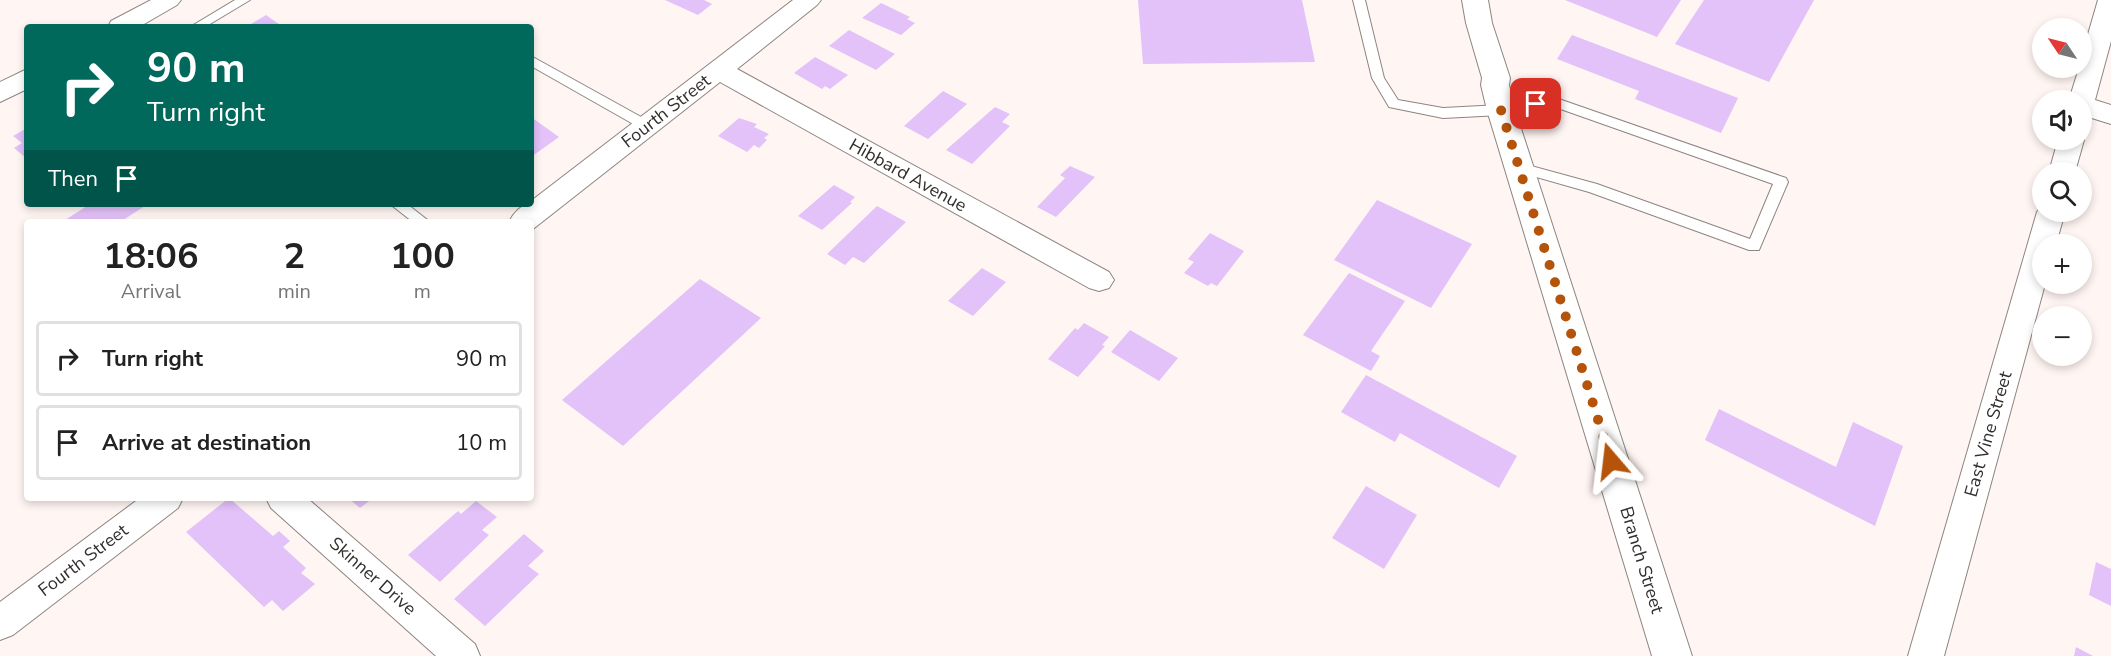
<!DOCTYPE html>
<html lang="en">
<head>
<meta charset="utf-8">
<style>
	body { margin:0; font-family:"Nunito Sans",sans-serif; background:#f2f2f2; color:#222; height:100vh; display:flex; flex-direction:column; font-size:22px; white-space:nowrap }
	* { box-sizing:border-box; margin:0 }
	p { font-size:20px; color:#767676 }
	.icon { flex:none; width:33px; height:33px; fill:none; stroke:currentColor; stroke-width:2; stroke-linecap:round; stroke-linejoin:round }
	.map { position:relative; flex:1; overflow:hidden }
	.details { position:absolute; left:24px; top:219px; width:510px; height:282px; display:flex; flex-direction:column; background:#fff; border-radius:6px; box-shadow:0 3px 9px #0003 }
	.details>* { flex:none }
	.top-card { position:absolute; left:24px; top:24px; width:510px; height:183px; border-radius:6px; box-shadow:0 3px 9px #0003; background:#00695c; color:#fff; overflow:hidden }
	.needle { width:39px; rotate:305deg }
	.controls { position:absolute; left:2032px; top:18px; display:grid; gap:12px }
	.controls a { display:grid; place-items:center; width:60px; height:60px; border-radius:50%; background:#fff; box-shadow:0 3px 9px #0003; font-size:30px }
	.pin { position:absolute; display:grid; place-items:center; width:51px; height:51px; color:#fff; margin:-26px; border-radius:12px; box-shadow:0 3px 9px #0006 }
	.me { position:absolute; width:66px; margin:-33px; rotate:343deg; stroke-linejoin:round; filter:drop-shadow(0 0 4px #0008) }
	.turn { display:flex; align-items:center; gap:21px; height:126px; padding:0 24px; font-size:27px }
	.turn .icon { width:78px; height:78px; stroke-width:2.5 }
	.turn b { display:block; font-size:42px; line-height:51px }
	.then { display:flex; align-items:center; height:57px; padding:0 24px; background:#0003; gap:12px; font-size:22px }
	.eta { display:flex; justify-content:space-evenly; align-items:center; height:102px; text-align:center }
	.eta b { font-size:36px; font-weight:700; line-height:42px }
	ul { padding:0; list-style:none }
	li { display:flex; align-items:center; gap:18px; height:75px; margin:0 12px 9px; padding:0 12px; border:3px solid #e0e0e0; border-radius:6px }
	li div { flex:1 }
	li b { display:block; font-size:22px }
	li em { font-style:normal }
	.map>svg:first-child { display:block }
</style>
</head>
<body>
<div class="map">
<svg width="2111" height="656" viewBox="0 0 2111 656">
	<rect width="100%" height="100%" fill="#fff5f2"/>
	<path fill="#e3c1f9" d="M665,0H704L712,4L698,15Z
		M1138,0H1302L1315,62L1143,64Z
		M1565,0H1681L1657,37Z
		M1704,0H1814L1769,82L1675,44Z
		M881,3L910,17L907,19L915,23L901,35L862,18Z
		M266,15L283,27H246Z
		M849,30L895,54L876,70L829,46Z
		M1572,35L1738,98L1721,133L1635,99L1639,91L1557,59Z
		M815,57L848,75L830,89L825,86L822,89L794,73Z
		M943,91L967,104L928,139L904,126Z
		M995,107L1010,114L1002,122L1010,126L972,164L946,150Z
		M531,117L559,137L531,157Z
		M739,118L757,124L754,127L769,134L764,138L767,140L759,148L754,145L747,152L718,136Z
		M27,128V159L14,148L22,143L13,136Z
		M1070,166L1095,177L1056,217L1037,207L1065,178L1060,175Z
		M834,185L855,197L850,202L852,203L822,230L798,216Z
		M1377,200L1472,244L1431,308L1334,260Z
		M90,204H148L120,222H62Z
		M877,206L906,222L864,263L853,257L845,265L827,254Z
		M1210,233L1244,251L1217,286L1211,283L1208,286L1184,273L1194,262L1188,259Z
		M982,268L1006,282L973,316L948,301Z
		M1349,273L1405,301L1371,351L1380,356L1371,371L1303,335Z
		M700,279L761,318L623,446L562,400Z
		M1084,323L1109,337L1102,345L1105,346L1078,377L1048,359L1075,328L1078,330Z
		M1130,330L1178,358L1159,381L1111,352Z
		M1366,375L1517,456L1499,488L1400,433L1395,442L1341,412Z
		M1719,409L1836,467L1853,422L1903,446L1875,526L1705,440Z
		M1366,486L1417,515L1384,569L1332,538Z
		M229,498L273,536L279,531L290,541L283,547L306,568L301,573L315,584L283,611L272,600L264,607L186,532Z
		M348,498H373L360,508Z
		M476,501L497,517L482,530L489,535L440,582L408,555L458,511L461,514Z
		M524,534L544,551L528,566L539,574L485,626L454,599Z
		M2096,562L2111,569V606L2089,595Z
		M2076,647L2093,656H2074Z"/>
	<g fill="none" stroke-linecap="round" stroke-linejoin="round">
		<g stroke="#8d8581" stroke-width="2">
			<path id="lane" d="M235,0H250L205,27H190Z
				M1353,0H1365L1384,78L1398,100L1443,108L1501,105L1553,97L1786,178L1788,182L1759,250H1749L1589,192L1515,171L1513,168L1520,163L1597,184L1750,239L1773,184L1552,106L1501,115L1443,118L1389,107L1372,78Z
				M531,56L652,123L654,126L652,129H642L531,66Z
				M390,204H407L430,222H413Z"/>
		</g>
		<g stroke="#8d8581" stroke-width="2">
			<path id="street" d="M151,0H181L177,5L139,27H108L111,21Z
				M793,0H821L817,5L737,69L1109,272L1114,280L1109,288L1099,291L1089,288L720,82L533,229L531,230V222H509C513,214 521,204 531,204V201Z
				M2098,0H2111V41L2095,100L2111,105V124L2082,115V100H2069L2079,68H2082V55Z
				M27,69V89L0,102V82Z
				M2082,136L2084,140L2075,172H2049L2058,140H2082Z
				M2043,204V212H2065L2056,244H2043V284H2045L1944,656H1908L2037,212Z
				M140,498H183L178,508L13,635L0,640V602Z
				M266,498H307L475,644L480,656H436L271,508Z"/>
		</g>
		<g stroke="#8d8581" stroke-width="2">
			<path id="secondary" d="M1462,0H1488L1492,23L1510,78L1509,85L1515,110L1692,656H1652L1487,110L1481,85L1482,78L1466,23Z"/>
		</g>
		<use href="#lane" fill="#fff" fill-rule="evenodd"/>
		<use href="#street" fill="#fff" fill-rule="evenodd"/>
		<use href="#secondary" fill="#fff" fill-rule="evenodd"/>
	</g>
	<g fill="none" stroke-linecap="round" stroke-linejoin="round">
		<path stroke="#b45309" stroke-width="10" stroke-dasharray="0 18" d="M1536,104L1501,110L1611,461"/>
	</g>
	<g text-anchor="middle" stroke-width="4.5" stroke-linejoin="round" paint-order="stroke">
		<g font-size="18" fill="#312e2c" stroke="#fff">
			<text transform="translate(666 111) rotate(-38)" y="6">Fourth Street</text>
			<text transform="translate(908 175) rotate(29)" y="6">Hibbard Avenue</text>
			<text transform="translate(1988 434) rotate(-74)" y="6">East Vine Street</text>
			<text transform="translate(83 560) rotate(-37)" y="6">Fourth Street</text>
			<text transform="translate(1642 560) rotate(73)" y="6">Branch Street</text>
			<text transform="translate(373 576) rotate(41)" y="6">Skinner Drive</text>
		</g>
	</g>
</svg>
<div class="controls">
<a><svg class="needle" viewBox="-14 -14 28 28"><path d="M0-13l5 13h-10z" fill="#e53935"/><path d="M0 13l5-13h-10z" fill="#767676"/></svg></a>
<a><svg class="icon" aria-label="sound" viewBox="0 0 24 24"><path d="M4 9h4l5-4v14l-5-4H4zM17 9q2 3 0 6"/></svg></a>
<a><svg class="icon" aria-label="search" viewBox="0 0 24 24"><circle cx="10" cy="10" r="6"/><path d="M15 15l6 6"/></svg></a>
<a>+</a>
<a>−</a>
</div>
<div class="pin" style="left:1536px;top:104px;background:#d93025"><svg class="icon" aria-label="arrive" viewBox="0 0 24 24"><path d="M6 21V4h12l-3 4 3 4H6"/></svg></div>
<svg class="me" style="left:1611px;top:461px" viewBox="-20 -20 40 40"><path d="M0-17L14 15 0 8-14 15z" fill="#b45309" stroke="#fff" stroke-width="4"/></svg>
<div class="top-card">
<div class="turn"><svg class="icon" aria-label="right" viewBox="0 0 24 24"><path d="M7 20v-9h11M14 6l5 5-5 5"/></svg><div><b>90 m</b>Turn right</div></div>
<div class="then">Then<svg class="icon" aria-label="arrive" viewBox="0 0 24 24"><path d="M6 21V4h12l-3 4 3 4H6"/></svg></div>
</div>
<section class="details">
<div class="eta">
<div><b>18:06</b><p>Arrival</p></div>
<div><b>2</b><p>min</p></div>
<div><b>100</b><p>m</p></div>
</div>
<ul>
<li><svg class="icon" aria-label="right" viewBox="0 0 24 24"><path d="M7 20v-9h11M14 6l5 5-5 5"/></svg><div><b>Turn right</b></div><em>90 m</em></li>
<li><svg class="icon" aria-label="arrive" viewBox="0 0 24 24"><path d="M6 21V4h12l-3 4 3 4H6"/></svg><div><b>Arrive at destination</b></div><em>10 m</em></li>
</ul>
</section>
</div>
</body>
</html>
